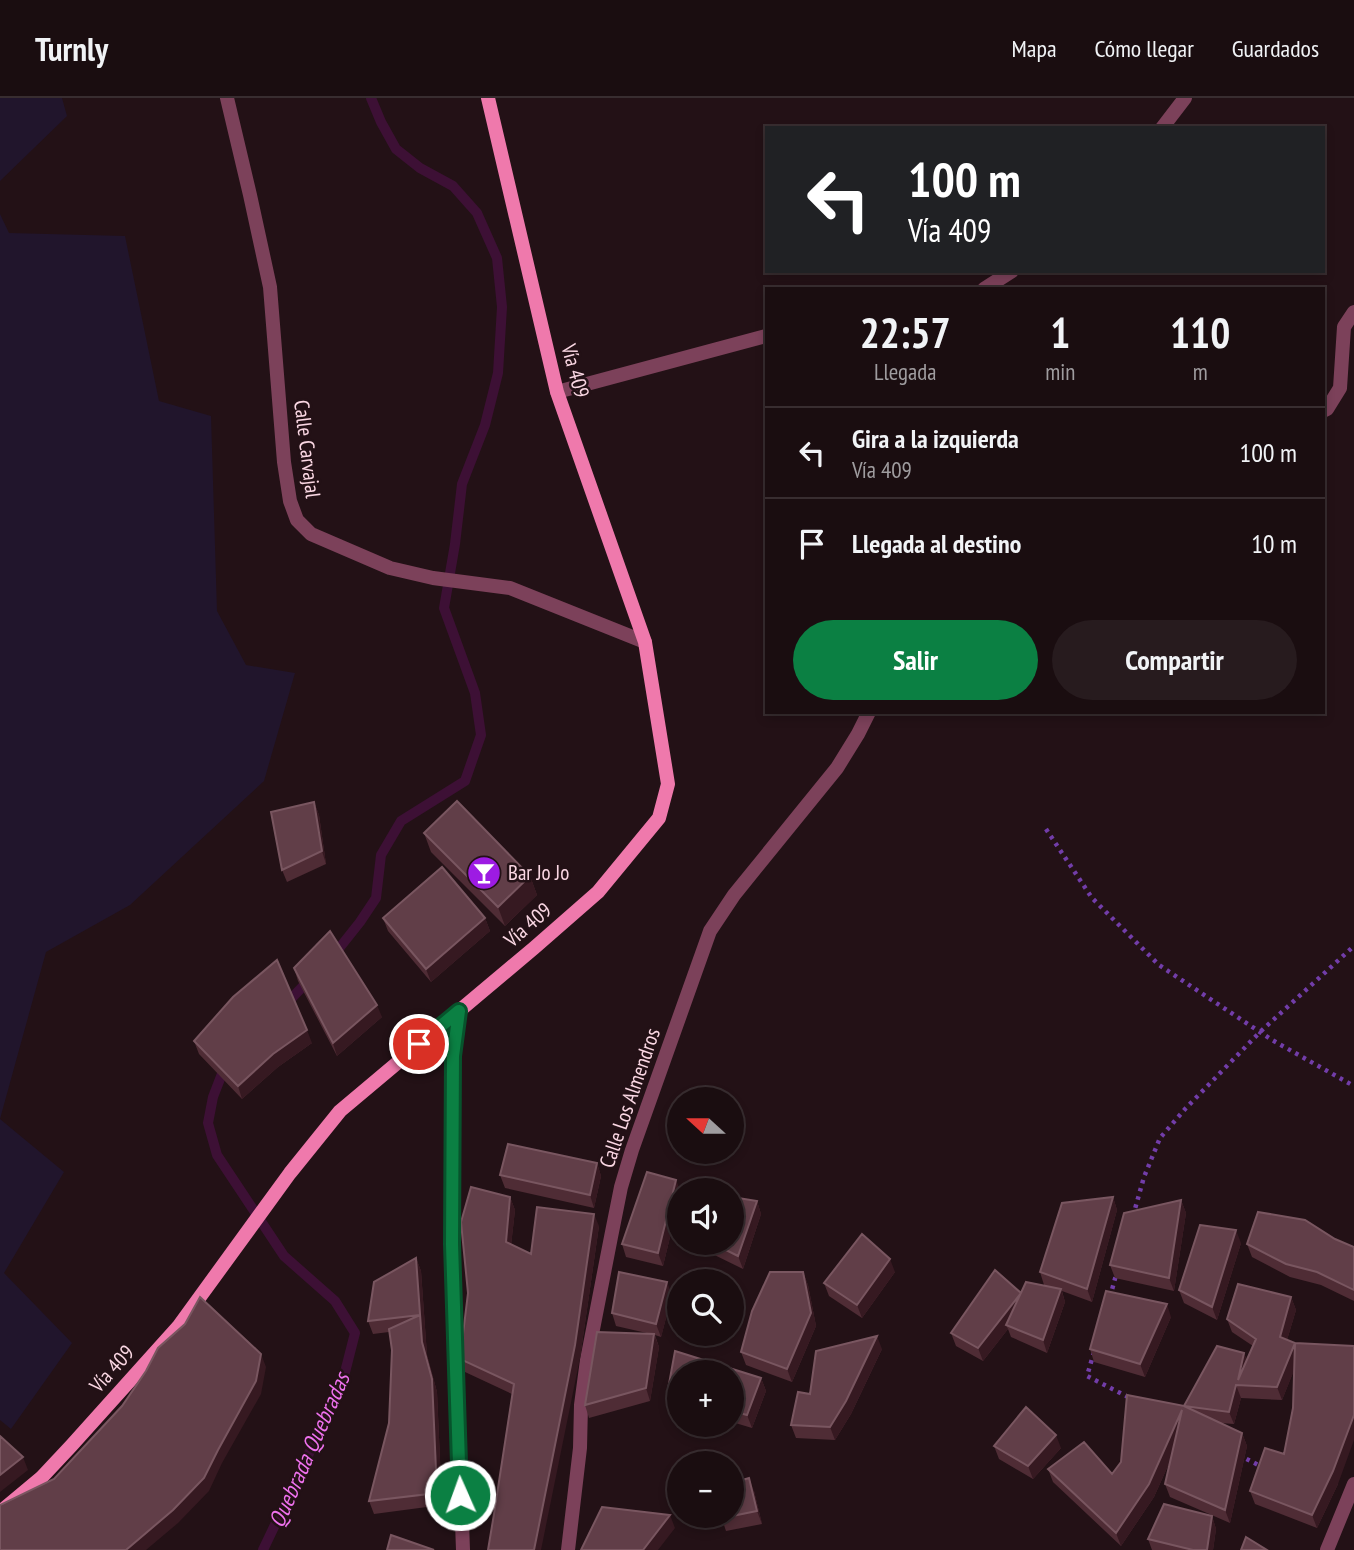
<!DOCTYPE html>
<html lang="es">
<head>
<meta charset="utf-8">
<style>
	body { margin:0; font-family:"PT Sans Narrow",sans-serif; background:#271b1e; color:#f1f3f6; height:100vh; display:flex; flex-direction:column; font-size:26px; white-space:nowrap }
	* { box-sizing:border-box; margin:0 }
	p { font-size:23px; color:#9f9c9f }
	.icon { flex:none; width:38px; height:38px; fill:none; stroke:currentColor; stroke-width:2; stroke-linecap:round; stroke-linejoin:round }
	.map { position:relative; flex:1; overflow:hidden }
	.details { position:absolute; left:765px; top:189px; width:560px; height:427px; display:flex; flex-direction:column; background:#1a0d10; border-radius:0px; box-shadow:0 4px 10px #0003,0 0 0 2px #382d30 }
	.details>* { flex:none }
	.guide { position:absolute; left:765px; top:28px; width:560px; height:147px; border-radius:0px; box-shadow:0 4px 10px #0003,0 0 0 2px #382d30; background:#202124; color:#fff; overflow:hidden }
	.needle { width:46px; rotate:291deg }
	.tools { position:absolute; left:667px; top:989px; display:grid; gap:14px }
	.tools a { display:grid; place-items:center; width:77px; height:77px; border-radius:50%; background:#1a0d10; box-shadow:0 4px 10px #0003,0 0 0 2px #382d30; font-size:35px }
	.pin { position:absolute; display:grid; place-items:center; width:60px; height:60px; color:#fff; margin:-30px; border:4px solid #fff; border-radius:50%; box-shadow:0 2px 7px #0007 }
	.me { position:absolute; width:77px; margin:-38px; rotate:358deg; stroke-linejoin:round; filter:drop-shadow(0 0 5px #0008) }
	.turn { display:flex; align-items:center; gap:24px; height:147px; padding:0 28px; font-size:32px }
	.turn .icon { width:91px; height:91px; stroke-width:2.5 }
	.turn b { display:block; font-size:49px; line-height:60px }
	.eta { display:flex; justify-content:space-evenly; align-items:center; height:119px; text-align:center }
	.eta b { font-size:42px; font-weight:800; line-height:49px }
	.primary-button { display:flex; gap:14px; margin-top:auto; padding:14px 28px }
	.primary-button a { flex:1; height:80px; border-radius:42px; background:#0b8043; color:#fff; font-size:28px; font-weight:800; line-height:80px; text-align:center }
	.primary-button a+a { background:#271b1e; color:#f1f3f6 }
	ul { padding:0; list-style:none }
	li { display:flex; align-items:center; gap:21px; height:91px; padding:0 28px; border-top:2px solid #382d30 }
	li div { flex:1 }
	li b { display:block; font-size:26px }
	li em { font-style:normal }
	header { display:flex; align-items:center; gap:42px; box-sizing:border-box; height:98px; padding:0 35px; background:#1a0d10; border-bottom:2px solid #382d30 }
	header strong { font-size:33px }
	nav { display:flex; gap:38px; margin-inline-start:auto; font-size:24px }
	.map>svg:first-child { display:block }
</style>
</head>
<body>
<header>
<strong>Turnly</strong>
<nav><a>Mapa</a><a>Cómo llegar</a><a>Guardados</a></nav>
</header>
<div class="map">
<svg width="1354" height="1452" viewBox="0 0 1354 1452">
	<rect width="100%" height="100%" fill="#231116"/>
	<path fill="#21152c" d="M0,0H62L67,18L0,83Z
		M0,116L9,135L125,138L159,303L211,318L217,513L246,567L295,575L264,683L130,807L46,854L0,1021Z
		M0,1021L64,1074L4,1175L72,1245L11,1331L0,1322Z"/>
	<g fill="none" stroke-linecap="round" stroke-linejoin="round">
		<path stroke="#3d1035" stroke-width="10" d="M333,858L360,824L376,800L381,757L401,723L465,683L481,637L475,595L444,510L455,446L462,386L485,327L498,275L502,209L497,160L477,115L453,88L420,70L396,51L381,24L371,0
			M284,908L310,881
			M225,968L213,999L208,1025L217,1057L284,1158L335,1203L355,1235L342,1286L263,1452"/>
		<path stroke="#723da9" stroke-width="4.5" stroke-dasharray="3.5 5" stroke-linecap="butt" d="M1046,731L1092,800L1159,867L1272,942L1354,988
			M1133,1118L1144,1079L1160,1040L1186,1010L1260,934L1354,848
			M1110,1199L1116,1177
			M1094,1254L1087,1278L1132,1301
			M1239,1357L1262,1369"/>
		<path stroke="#7c415a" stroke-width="14" d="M227,0L250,97L270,189L284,364L290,403L297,422L311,436L390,470L433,480L510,490L645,544"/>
		<path stroke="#7c415a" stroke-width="14" d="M1162,30L1185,0
			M984,191L1012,173
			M557,294L766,238
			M1323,313L1327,311L1340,290L1344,229L1354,214
			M459,913L453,958L452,1146L463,1452
			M568,1452L580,1350L581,1307L587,1262L611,1139L621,1089L632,1052L710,833L734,797L837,670L858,636L869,614
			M1327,1452L1354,1386"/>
		<path stroke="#ef79ac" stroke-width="14" d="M0,1414L41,1380L71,1348L178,1229L290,1075L340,1013L534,850L598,794L659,720L668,686L645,544L557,294L488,0"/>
	</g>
	<path fill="#4f2c35" d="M314,704L319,717L326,766L287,784L282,772Z
		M424,735L530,778L537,797L505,828L431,754Z
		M383,820H485L490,833L431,884L388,833Z
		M294,870L382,919L337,958L298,883Z
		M194,943L312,945L278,969L242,1001L199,956Z
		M597,1065L601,1078L594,1110L505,1090L500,1077Z
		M679,1092V1102L663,1168L626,1159L622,1146Z
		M510,1099L515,1112L511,1147L531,1156L599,1128L580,1260L494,1416L512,1296L465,1274L460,1261L468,1195Z
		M1113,1099L1117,1112L1092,1204L1062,1193L1065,1204L1047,1255L1011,1239L1008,1231L983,1263L956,1248L951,1235L1021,1196L1044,1187L1040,1174Z
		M1181,1102L1186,1115L1174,1193L1115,1180L1110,1167Z
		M757,1103L761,1116L743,1171L688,1144H732Z
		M1335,1141L1354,1149V1203L1321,1187L1290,1179L1252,1159L1247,1146Z
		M1241,1145L1217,1222L1184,1205L1179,1192Z
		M416,1160L421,1173L427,1257L437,1294L442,1407L374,1416L369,1403L389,1325L392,1252L389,1234L373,1236L368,1223Z
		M803,1174L808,1187L816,1228L792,1284L746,1267L741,1254Z
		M895,1174L862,1220L829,1198L824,1185Z
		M672,1197L661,1239L655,1237L659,1249L650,1303L589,1320L585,1307L651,1236L616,1228L612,1215Z
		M1291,1199L1296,1212L1287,1242L1338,1386L1317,1430L1255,1406L1250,1393L1284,1356L1293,1310L1294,1272L1282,1302L1241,1300L1234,1326L1220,1325L1242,1335L1247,1348L1230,1425L1170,1399L1165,1386L1171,1361L1154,1399L1121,1448L1053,1384L1048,1371L1112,1376L1244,1255L1247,1263L1253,1248L1232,1234L1227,1221Z
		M1171,1219L1145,1279L1094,1264L1090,1251Z
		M882,1251L851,1316L835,1342L796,1340L791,1327L810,1296Z
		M675,1253L761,1280L766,1293L752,1330L732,1324V1274H679V1311L672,1309L667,1297Z
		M994,1348L1061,1350L1033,1381L999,1361Z
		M754,1393L762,1426L726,1433L721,1418Z
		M1212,1418L1216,1431L1213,1452H1152L1148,1441Z"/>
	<path fill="#361921" d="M314,704L319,717L326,766L322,753Z
		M530,778L537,797L505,828L498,809Z
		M485,820L490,833L431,884L426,871Z
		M377,907L382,919L337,958L333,945Z
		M307,932L312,945L278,969L242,1001L238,988L273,956Z
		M597,1065L601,1078L594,1110L590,1097Z
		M676,1082L680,1092L679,1102L663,1168L658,1155Z
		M510,1099L515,1112L510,1157L506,1144Z
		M1113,1099L1117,1112L1092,1204L1087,1191Z
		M1181,1102L1186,1115L1174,1193L1169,1180Z
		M757,1103L761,1116L743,1171L738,1158Z
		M594,1116L599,1128L580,1260L541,1452H534Z
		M1236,1132L1241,1145L1217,1222L1212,1209Z
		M416,1160L421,1173L427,1257L437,1294L442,1407L437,1395L422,1244Z
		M890,1161L895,1174L862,1220L857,1207Z
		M803,1174L808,1187L816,1228L792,1284L787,1271Z
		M667,1184L672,1197L661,1239L656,1226Z
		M1061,1191L1065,1204L1047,1255L1043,1242Z
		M1021,1195L1006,1227L1008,1231L983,1263L978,1250Z
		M1291,1199L1296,1212L1284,1252L1280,1239Z
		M1167,1206L1171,1219L1145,1279L1140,1266Z
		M654,1236L659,1249L650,1303L646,1290Z
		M877,1238L882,1251L851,1316L835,1342L830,1329Z
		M1295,1245L1300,1258L1282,1302L1277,1289Z
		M1244,1255L1249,1268L1238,1282Z
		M261,1256L266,1269L261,1296L222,1365L209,1393L178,1425L146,1452H126Z
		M761,1280L766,1293L752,1330L747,1317Z
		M1236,1287L1241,1300L1234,1326L1229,1314Z
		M1182,1312L1187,1325L1154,1399L1121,1448L1116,1435Z
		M1354,1314V1342L1338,1386L1317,1430L1312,1417Z
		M1242,1335L1247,1348L1230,1425L1225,1412Z
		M1056,1337L1061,1350L1033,1381L1028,1368Z
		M23,1359L28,1372L0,1394V1377Z
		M749,1380L754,1393L762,1426L757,1413Z
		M670,1417L675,1430L658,1452H643Z
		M1212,1418L1216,1431L1213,1452H1207Z"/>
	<path fill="#613e48" stroke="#795660" stroke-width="2" d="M457,703L530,778L498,809L424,735Z
		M314,704L322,753L282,772L271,714Z
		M442,769L485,820L426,871L383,820Z
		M330,833L377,907L333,945L294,870Z
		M277,862L307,932L273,956L238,988L194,943L233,899Z
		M508,1046L597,1065L590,1097L500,1077Z
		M647,1074L676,1082L658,1155L622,1146Z
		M471,1089L510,1099L506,1144L531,1156L537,1109L594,1116L575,1247L534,1452H488L494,1416L514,1286L460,1261L468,1195L461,1124Z
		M732,1099L757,1103L738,1158L710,1144H732Z
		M1113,1099L1087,1191L1040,1174L1062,1105Z
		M1181,1102L1169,1180L1110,1167L1124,1115Z
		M1258,1114L1305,1122L1335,1141L1354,1149V1192L1317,1174L1286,1166L1247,1146Z
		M1200,1127L1236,1132L1212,1209L1179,1192Z
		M862,1136L890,1161L857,1207L824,1185Z
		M416,1160L422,1244L432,1281L437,1395L369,1403L389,1325L392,1252L389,1231L420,1217L368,1223L374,1184Z
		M995,1172L1021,1195L978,1250L951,1235Z
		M619,1174L667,1184L656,1226L612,1215Z
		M770,1174H803L811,1215L787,1271L741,1254L752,1213Z
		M1026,1184L1061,1191L1043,1242L1006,1227Z
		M1238,1186L1291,1199L1280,1239L1295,1245L1277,1289L1236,1287L1229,1314L1184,1308L1242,1335L1225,1412L1165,1386L1182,1312L1149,1386L1116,1435L1048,1371L1084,1344L1112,1376L1121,1364L1127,1297L1184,1308L1217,1248L1244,1255L1238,1282L1256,1241L1227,1221Z
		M1106,1193L1167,1206L1140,1266L1090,1251Z
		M200,1199L261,1256L256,1283L218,1352L204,1380L173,1412L126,1452H0V1407L54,1381L122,1308L146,1273L158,1250L185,1226Z
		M597,1234L654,1236L646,1290L585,1307Z
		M877,1238L846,1303L830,1329L791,1327L798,1294L810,1296L816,1253Z
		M1295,1245L1354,1248V1317L1333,1373L1312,1417L1250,1393L1265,1350L1284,1356L1293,1310Z
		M675,1253L761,1280L747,1317L732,1313V1274H679V1299L667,1297Z
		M1026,1309L1056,1337L1028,1368L994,1348Z
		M0,1338L23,1359L0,1377Z
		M749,1380L757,1413L722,1420L721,1418H732V1385Z
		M1164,1406L1212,1418L1207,1452H1193L1148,1441Z
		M602,1409L670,1417L643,1452H581Z
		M391,1437L434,1452H387Z
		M1246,1439L1267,1452H1241Z"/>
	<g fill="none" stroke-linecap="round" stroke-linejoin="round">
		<g stroke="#07532c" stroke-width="18">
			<path id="route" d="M419,946L459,913L453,958L452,1146L460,1397"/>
		</g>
		<use href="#route" stroke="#0b8043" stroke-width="12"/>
	</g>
	<defs>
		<g id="bar-disc" transform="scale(1.75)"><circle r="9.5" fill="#9d1be3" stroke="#231116"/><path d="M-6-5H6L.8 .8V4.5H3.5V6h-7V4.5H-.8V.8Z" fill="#fff"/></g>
	</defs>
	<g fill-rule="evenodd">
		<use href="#bar-disc" x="484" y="775"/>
	</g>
	<g text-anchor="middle" stroke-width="5" stroke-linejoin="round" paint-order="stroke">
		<g font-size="21" fill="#fad7e3" stroke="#231116">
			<text transform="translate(575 273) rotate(75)" y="7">Vía 409</text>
			<text transform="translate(307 351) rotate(83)" y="7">Calle Carvajal</text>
			<text transform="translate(528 827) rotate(-41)" y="7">Vía 409</text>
			<text transform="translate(630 1000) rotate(-71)" y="7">Calle Los Almendros</text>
			<text transform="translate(112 1271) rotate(-48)" y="7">Vía 409</text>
		</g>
		<g font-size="21" fill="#fad7e3" stroke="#231116" text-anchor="start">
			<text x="508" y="782">Bar Jo Jo</text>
		</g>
		<g font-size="23" font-style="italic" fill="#ee71ed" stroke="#231116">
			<text transform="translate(309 1352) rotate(-66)" y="8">Quebrada Quebradas</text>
		</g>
	</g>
</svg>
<div class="tools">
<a><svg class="needle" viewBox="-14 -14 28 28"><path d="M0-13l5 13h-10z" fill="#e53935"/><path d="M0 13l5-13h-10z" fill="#9f9c9f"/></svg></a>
<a><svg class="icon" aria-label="sound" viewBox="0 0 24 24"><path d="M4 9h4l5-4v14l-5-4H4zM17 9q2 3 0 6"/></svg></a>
<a><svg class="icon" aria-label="search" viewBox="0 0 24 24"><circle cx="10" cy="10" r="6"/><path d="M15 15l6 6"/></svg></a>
<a>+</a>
<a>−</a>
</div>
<div class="pin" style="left:419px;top:946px;background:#d93025"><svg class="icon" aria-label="arrive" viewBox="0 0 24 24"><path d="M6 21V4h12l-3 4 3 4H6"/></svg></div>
<svg class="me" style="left:460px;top:1397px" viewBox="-20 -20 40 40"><circle r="17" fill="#0b8043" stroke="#fff" stroke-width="3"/><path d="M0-11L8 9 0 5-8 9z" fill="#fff"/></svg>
<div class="guide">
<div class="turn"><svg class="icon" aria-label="left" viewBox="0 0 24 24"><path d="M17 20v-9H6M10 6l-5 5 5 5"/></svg><div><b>100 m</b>Vía 409</div></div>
</div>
<section class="details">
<div class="eta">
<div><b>22:57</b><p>Llegada</p></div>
<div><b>1</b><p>min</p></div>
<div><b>110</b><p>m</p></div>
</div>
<ul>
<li><svg class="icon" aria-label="left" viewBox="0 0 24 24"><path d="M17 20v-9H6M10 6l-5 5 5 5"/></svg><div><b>Gira a la izquierda</b><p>Vía 409</p></div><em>100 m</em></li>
<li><svg class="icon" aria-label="arrive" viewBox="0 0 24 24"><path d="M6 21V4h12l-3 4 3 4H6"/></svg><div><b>Llegada al destino</b></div><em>10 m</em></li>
</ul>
<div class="primary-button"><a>Salir</a><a>Compartir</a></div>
</section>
</div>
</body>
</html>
